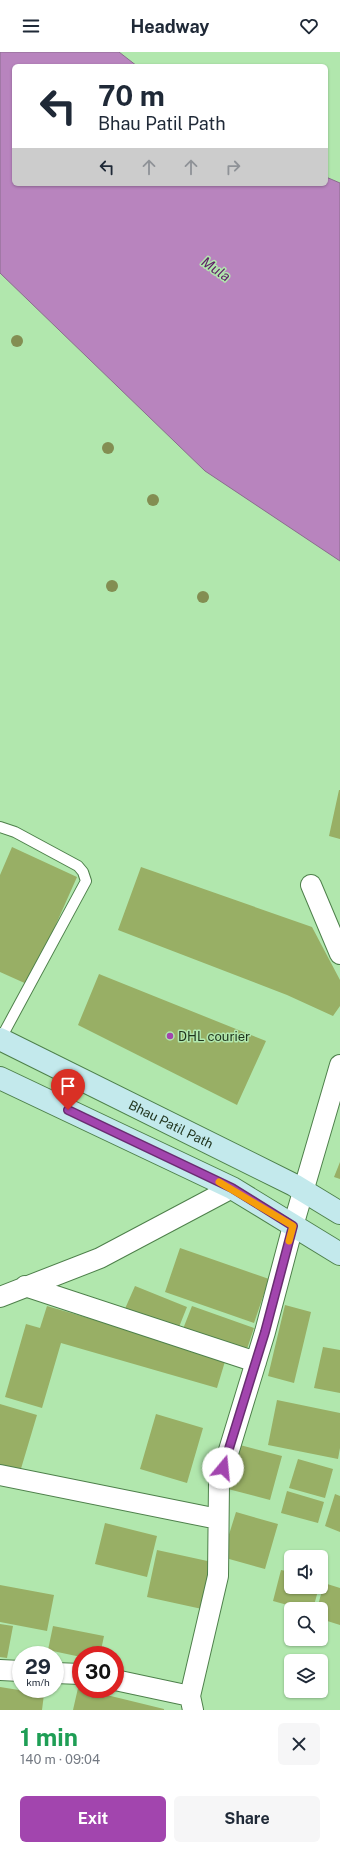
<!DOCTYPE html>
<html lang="en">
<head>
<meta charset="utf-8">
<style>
	body { margin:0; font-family:"Public Sans",sans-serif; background:#f6f6f7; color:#1f2937; height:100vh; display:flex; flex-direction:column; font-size:15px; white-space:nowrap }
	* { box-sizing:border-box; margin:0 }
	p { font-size:13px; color:#747a83 }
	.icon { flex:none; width:22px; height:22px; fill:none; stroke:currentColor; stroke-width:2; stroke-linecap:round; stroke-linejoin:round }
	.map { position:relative; height:1658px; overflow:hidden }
	.side { display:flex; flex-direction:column; background:#fff; flex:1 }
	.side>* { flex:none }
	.hud { position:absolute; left:12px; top:12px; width:316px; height:122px; border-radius:6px; box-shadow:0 1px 3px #0004; background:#fff; color:#1f2937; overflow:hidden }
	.fabs { position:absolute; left:284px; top:1498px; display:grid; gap:8px }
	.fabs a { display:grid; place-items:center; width:44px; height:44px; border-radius:6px; background:#fff; box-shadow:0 1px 3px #0004; font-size:20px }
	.speed { position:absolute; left:12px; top:1594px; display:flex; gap:8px; font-size:20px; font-weight:700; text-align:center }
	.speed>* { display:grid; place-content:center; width:52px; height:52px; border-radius:50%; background:#fff; box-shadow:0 1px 3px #0004; line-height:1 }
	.speed small { font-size:10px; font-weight:400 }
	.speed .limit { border:6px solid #d22; background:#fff; color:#111 }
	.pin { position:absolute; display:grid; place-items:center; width:34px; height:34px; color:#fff; margin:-41px -17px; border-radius:50% 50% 50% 0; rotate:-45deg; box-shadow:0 0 4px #0007 }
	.pin .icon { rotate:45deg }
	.me { position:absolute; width:44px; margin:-22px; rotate:17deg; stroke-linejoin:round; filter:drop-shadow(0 0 3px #0008) }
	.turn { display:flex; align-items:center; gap:14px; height:84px; padding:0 20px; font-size:18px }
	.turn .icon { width:52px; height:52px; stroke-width:2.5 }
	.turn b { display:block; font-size:28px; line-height:34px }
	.lanes { display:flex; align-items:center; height:38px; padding:0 20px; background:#0003; justify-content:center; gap:20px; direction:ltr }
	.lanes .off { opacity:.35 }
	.round { display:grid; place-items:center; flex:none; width:42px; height:42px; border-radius:6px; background:#f6f6f7 }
	.overview { display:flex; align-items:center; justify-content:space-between; height:68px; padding:0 20px }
	h1 { font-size:24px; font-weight:700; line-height:30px; color:#1e9e55 }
	.cta { display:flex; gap:8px; margin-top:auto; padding:8px 20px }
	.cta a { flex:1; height:46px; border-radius:6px; background:#a245ae; color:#fff; font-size:16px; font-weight:700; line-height:46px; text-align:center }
	.cta a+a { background:#f6f6f7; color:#1f2937 }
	header { display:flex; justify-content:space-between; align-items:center; height:52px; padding:0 20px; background:#fff; font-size:18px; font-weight:700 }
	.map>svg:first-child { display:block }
</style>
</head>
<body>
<header><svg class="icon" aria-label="menu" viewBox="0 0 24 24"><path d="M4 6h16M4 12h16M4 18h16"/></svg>Headway<svg class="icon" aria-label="heart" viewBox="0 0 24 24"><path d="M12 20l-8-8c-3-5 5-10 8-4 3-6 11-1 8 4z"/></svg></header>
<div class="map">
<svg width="340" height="1658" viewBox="0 0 340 1658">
	<rect width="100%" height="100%" fill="#b1e7ad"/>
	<path fill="#b884be" stroke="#8a6c8d" d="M0,0H119L137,14H14V132H326V125L340,131V509L205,419L0,221Z"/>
	<path fill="#98af65" d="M339,738H340V787L329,784Z
		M12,795L77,825L29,933L0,920V823Z
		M141,815L312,875L340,928V954L333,964L287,943L118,878Z
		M99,922L266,989L237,1053L78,973Z
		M340,1110V1127L334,1125Z
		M180,1196L269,1227L254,1271L165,1240Z
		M135,1234L187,1255L177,1280L124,1259Z
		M285,1253L311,1260L294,1331L268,1324Z
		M47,1254L226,1306L217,1336L61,1291L42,1356L5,1345L26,1272L40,1276Z
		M192,1254L254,1276L246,1300L183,1277Z
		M323,1295L340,1298V1341L314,1336Z
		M277,1348L340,1361V1396L338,1407L268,1393Z
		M0,1352L37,1363L20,1420L0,1414Z
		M156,1362L203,1376L187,1431L140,1417Z
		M240,1393L282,1404L270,1448L228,1437Z
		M298,1407L333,1417L325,1446L289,1436Z
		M287,1439L324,1450L318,1471L281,1461Z
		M335,1442L340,1444V1480L325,1474Z
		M236,1460L278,1472L265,1517L222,1505Z
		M105,1471L157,1484L147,1525L95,1512Z
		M157,1498L212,1510L202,1557L147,1545Z
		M281,1518L291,1520V1535H319L313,1557H302L273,1549Z
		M324,1531L340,1536V1573L321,1567V1557H317Z
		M0,1533L54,1543L47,1579L0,1570Z
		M0,1572L13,1574L7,1606L0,1605Z
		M53,1574L104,1584L100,1603H81V1605L48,1598Z
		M0,1635L44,1642L42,1658H0Z
		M78,1636L164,1657V1658H73Z"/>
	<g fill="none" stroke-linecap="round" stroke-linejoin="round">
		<g stroke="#4e804b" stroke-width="12">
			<path id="lane" d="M0,775L15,780L78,814L83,820L86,829L0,988"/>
		</g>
		<g stroke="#4e804b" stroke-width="22">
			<path id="street" d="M311,833L340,902
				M25,1234L256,1310
				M0,1245L100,1206L232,1136
				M0,1423L218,1467
				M0,1618L21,1619
				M55,1621L81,1622
				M115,1628L190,1644
				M193,1658L190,1644L218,1524L219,1431L265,1280L293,1174L340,1013"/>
		</g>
		<g stroke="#4e804b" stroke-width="24">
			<g id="secondary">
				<path id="s1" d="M0,987L294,1133L340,1161"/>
				<path d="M0,1026L232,1136L340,1202"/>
			</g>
		</g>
		<use href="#lane" stroke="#fff" stroke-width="10"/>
		<use href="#street" stroke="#fff" stroke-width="20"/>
		<use href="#secondary" stroke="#c3e9ec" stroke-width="22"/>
	</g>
	<g fill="#838e52">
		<circle cx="17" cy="289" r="6"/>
		<circle cx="108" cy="396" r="6"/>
		<circle cx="153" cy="448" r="6"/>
		<circle cx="112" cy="534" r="6"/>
		<circle cx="203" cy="545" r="6"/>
	</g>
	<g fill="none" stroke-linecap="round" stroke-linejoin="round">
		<g stroke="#692d71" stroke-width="10">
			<path id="route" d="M68,1058L232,1136L293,1174L265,1280L223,1416"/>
		</g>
		<use href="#route" stroke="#a245ae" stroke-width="7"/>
		<path stroke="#f59e0b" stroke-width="7" d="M219,1130L293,1174L289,1189"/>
	</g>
	<circle fill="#a245ae" stroke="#b1e7ad" stroke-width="1.5" cx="170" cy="984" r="4"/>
	<g text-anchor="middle" stroke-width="3" stroke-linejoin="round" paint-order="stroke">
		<g font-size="13" fill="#1e331c" stroke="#b1e7ad" text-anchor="start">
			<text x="178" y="989">DHL courier</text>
		</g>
		<g font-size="13" fill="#1e331c" stroke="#b1e7ad">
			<text dy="5" stroke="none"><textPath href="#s1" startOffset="191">Bhau Patil Path</textPath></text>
		</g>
		<g font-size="14" font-style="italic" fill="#602068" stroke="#b1e7ad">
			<text transform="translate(216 217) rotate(35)" y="5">Mula</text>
		</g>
	</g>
</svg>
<div class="fabs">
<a><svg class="icon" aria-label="sound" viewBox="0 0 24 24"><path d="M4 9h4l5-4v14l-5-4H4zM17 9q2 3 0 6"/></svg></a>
<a><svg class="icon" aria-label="search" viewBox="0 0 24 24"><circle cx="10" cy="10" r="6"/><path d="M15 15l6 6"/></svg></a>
<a><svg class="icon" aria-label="layers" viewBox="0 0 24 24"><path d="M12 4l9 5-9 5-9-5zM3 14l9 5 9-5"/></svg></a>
</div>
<div class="speed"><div>29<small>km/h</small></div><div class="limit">30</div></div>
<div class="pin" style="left:68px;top:1058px;background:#d93025"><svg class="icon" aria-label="arrive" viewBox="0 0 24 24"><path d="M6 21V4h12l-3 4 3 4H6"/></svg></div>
<svg class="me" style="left:223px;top:1416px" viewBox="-20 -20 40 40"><circle r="19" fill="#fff"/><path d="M0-13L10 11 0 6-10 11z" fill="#a245ae"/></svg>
<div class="hud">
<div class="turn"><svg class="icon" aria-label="left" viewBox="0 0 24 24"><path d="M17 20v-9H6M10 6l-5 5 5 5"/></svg><div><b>70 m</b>Bhau Patil Path</div></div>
<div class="lanes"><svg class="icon" aria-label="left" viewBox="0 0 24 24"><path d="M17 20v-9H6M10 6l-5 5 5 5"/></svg><svg class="icon off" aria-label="ahead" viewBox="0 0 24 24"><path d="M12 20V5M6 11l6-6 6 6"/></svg><svg class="icon off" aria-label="ahead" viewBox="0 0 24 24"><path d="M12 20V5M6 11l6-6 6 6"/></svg><svg class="icon off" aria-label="right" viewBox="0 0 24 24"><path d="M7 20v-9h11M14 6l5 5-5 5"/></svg></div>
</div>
</div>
<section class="side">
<div class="overview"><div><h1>1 min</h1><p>140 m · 09:04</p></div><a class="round"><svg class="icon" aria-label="close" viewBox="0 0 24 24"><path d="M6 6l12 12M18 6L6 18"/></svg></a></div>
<div class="cta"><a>Exit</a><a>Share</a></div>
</section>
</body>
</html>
